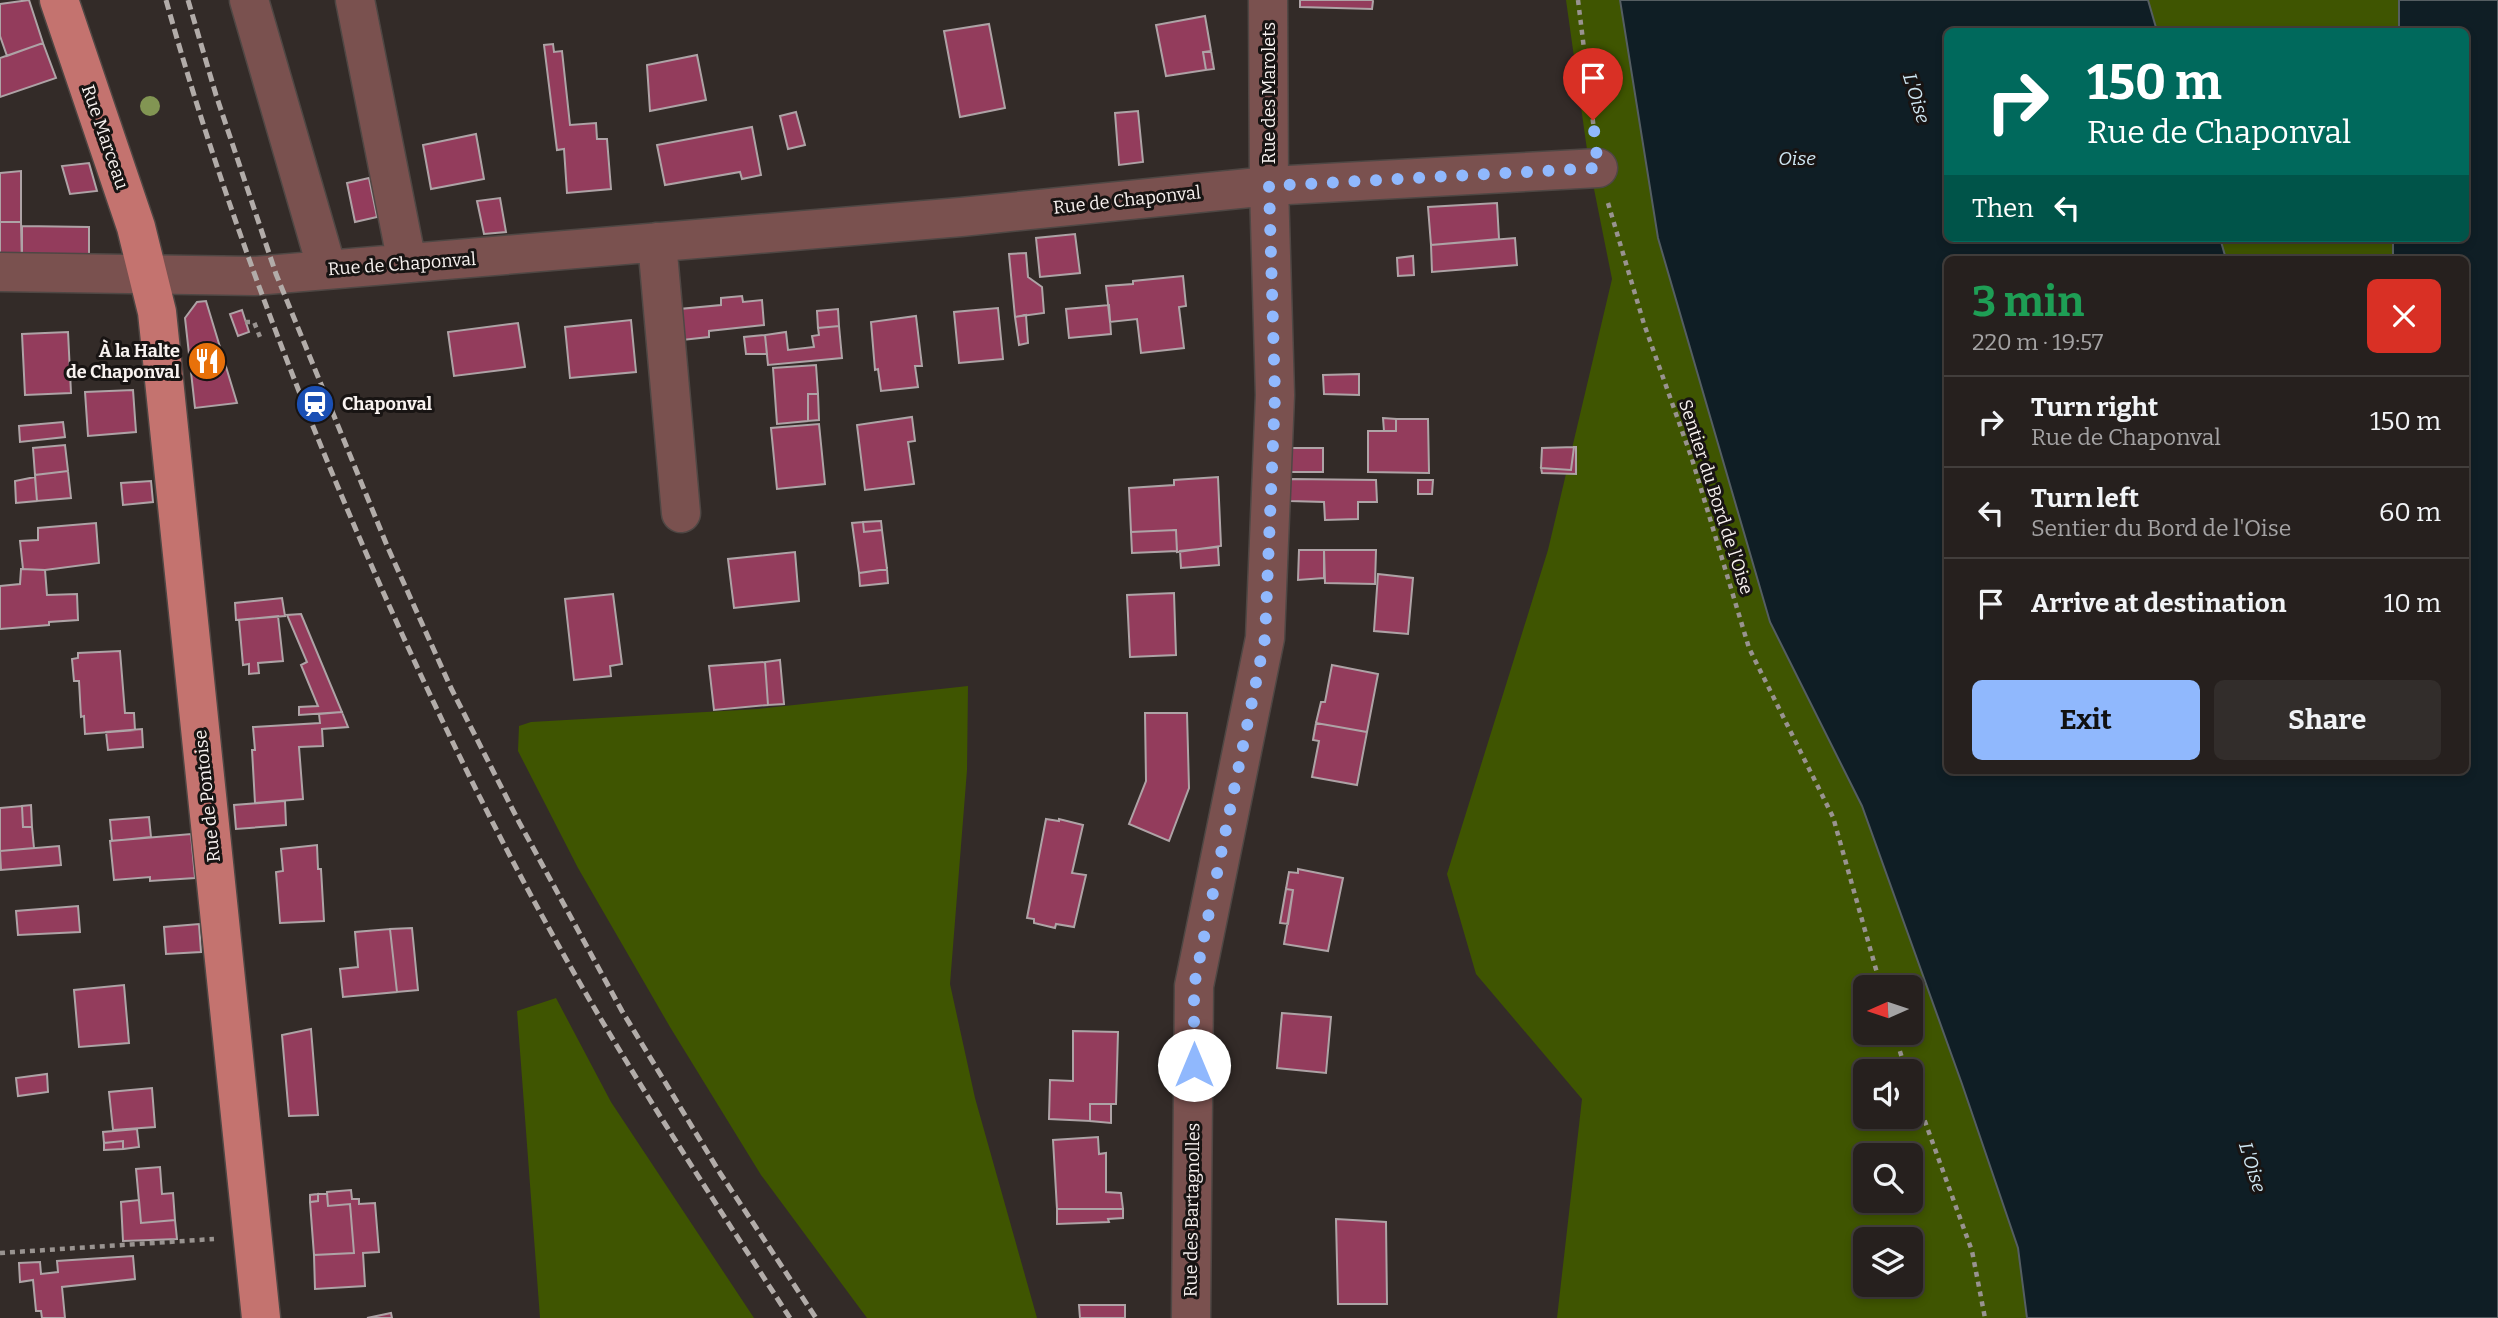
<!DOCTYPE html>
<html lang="en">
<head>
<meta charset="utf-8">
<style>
	body { margin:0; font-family:Bitter,serif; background:#322d2b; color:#f1f3f6; height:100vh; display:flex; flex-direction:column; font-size:26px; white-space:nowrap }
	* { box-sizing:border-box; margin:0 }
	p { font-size:23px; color:#a4a3a4 }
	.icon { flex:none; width:38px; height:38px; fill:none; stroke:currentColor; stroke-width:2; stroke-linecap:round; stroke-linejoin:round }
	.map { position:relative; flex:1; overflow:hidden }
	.sheet { position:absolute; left:1944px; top:256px; width:525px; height:518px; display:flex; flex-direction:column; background:#26201e; border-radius:10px; box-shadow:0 4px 10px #0003,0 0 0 2px #423e3c }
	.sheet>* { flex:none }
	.hud { position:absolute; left:1944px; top:28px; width:525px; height:214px; border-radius:10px; box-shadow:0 4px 10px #0003,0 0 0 2px #423e3c; background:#00695c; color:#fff; overflow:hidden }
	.needle { width:46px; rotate:267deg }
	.tools { position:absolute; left:1853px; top:975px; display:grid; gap:14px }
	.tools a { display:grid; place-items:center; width:70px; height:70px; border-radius:10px; background:#26201e; box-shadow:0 4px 10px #0003,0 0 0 2px #423e3c; font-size:35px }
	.pin { position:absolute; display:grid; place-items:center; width:60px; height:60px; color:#fff; margin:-72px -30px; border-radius:50% 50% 50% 0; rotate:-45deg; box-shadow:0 0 7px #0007 }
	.pin .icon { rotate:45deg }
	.me { position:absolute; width:77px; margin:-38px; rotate:0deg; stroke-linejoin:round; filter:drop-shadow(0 0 5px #0008) }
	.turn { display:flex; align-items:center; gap:24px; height:147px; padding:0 28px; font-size:32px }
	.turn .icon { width:91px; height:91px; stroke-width:2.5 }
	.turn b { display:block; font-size:49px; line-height:60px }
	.then { display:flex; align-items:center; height:66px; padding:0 28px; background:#0003; gap:14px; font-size:26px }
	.round { display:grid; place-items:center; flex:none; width:74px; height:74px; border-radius:10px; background:#322d2b }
	.summary { display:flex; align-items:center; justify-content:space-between; height:119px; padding:0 28px }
	h1 { font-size:42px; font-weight:700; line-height:52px; color:#1e9e55 }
	.primary-button { display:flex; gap:14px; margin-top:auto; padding:14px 28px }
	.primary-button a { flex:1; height:80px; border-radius:10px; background:#90b8fd; color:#111; font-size:28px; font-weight:700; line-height:80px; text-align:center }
	.primary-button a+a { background:#322d2b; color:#f1f3f6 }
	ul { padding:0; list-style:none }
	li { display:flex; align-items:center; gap:21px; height:91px; padding:0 28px; border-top:2px solid #423e3c }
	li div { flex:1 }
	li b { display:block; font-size:26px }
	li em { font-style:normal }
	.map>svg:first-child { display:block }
</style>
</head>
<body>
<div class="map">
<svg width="2498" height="1318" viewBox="0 0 2498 1318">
	<rect width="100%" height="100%" fill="#332b28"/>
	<path fill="#3f5501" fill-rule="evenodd" d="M1566,0H1628L1870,816L2018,1248L2027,1318H1557L1582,1099L1476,974L1447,874L1548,550L1612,279L1589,164ZM1866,987H1911V1032H1866ZM1866,1071H1911V1116H1866ZM1866,1155H1911V1200H1866ZM1866,1239H1911V1284H1866Z
		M2148,0H2399V31H2157Z
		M2220,238H2393V259H2226Z
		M968,686L967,770L950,984L975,1098L1037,1318H867L761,1175L670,1027L578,868L518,751L519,726L531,722L758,709Z
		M556,998L611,1102L754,1318H540L517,1011Z"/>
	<path fill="#0f1e25" stroke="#555e62" stroke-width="2" d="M1620,0H2148L2157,31L1948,32V238H2220L2226,259H1948V770H2466V259H2393V238H2466V32L2399,31V0H2498V1318H2027L2018,1248L1962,1084L1862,806L1770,622L1658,238Z"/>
	<path fill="#933c5c" stroke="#aea3a6" stroke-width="2" d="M29,0L43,43L7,56L0,36V4Z
		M1300,0H1372L1373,1L1372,9L1300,7Z
		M1205,16L1211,51L1203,52L1206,70L1166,76L1156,25Z
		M989,24L1005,108L960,117L944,31Z
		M43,43L56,78L0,97V58Z
		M553,44L554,52L562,51L570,125L596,123L597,139H607L611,189L567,193L564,149L557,150L544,45Z
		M1211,51L1214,69L1206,70L1203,52Z
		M697,55L706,100L650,111L647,65Z
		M1138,111L1143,162L1119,165L1115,113Z
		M796,112L805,145L788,149L780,116Z
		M752,127L761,175L742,179L740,172L665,185L657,145Z
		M476,134L484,179L431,189L423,145Z
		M89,163L97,191L70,194L62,166Z
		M21,171V222H0V173Z
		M369,178L377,217L355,222L347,183Z
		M500,198L506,232L484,234L477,201Z
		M1497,203L1499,239L1431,245L1428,207Z
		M0,222H21L22,266H0Z
		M22,226L89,227V267L22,266Z
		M1075,234L1080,273L1040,277L1036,238Z
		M1515,238L1517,265L1432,272L1431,245Z
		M1026,253L1028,277L1042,287L1044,313L1015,317L1009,254Z
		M1413,256L1414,275L1398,276L1397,258Z
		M1183,276L1186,306L1179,307L1184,348L1141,353L1137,319L1110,322L1106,286L1133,284V281Z
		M742,296L743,302L762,300L764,325L709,331V337L673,341L669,310L721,305V298Z
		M206,301L237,403L195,408L185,318L197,302Z
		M1109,305L1111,334L1069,338L1066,309Z
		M998,308L1003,359L959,363L954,312Z
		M838,309L839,326L818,328L817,311Z
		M242,310L249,332L238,336L230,314Z
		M1026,315L1028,343L1019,345L1015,317Z
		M916,316L922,366H915L918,387L881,391L878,369L875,370L871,322Z
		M631,320L636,372L570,378L565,327Z
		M518,323L525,367L454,376L448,332Z
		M839,326L842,358L768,365L765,335L786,332L788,350L814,347L812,336L819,335L818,328Z
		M68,332L71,393L25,395L22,334Z
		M765,335L767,354H746L744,337Z
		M816,365L818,394H808V421L777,424L773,368Z
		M1359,374V395L1324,394L1323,375Z
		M133,390L136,432L88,436L85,392Z
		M808,394H818L819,420L808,421Z
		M912,417L915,441L908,442L914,484L865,490L857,425Z
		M1383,418L1396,419V431H1384Z
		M1396,419H1428L1429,473L1368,472V431H1396Z
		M63,422L65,437L20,442L19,426Z
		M819,424L825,484L777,489L771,428Z
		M65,445L68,471L35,475L33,448Z
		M1574,447L1571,470L1541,468L1542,448Z
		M1574,447H1576V474L1542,473L1541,468L1571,470Z
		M1284,448H1323V472H1284Z
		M68,471L71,498L37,501L35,475Z
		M35,477L37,501L16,503L15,481Z
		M1218,477L1221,546L1177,552L1176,530L1131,532L1129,488L1174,485V480Z
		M1290,479L1376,480L1377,502H1358V519L1325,520L1324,502L1290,501Z
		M1418,480H1433L1432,494H1418Z
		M151,481L153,502L123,505L121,483Z
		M881,521L882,530L864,532L863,522Z
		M863,522L864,532L882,530L887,569L859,573L852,523Z
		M96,523L99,563L45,570L23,569L20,541L38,540V528Z
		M1176,530L1177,551L1132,553L1131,532Z
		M1218,547L1219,565L1181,568L1180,551Z
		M1299,550H1324V578L1298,580Z
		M1324,550H1376L1375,584L1325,583Z
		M795,552L799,601L734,608L728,559Z
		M21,569L45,570L47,595L77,594L78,620L49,622V625L0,629V586L20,584Z
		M887,569L888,583L860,586L859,573Z
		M1378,574L1413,578L1408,634L1374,631Z
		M1174,593L1176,655L1130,657L1127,595Z
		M613,594L622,664L610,666L611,676L574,680L565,599Z
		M282,598L285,616L236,620L235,603Z
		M301,614L342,712L299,715V707L318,706L301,665L307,662L287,615Z
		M278,616L283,661L258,663L259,673L249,674V664L243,665L239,620Z
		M120,651L125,713H134L135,730L85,734L84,716L81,717L79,681H74L72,659L78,658V653Z
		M780,660L784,704L768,705L765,662Z
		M765,662L768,705L714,710L709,666Z
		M1332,665L1378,674L1367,732L1316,723L1321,702H1325Z
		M342,712L348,727L322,729L323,746L299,747L303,799L255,803L252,750H255L253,727L320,723L319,714Z
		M1145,713H1187L1189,788L1169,841L1129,824L1146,781Z
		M1316,723L1367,732L1357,785L1312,777L1319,741L1313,740Z
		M142,729L143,747L108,750L106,732Z
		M285,801L286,825L236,829L234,805Z
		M31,805L32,827H23L22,806Z
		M22,806L23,827H32L34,848L0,851V808Z
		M149,817L151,837L112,841L110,820Z
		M1046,819L1059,821V819L1083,825L1072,873L1086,875L1074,927L1056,924L1055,928L1034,923V919L1027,918Z
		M191,834L195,878L150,881V877L114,880L110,841Z
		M317,845L318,869H321L324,921L280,923L276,872L283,871L281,849Z
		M59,846L61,865L1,870L0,851Z
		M1298,869L1343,878L1328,951L1284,944L1293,890L1286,889L1289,872L1298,873Z
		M1286,889L1293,890L1288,924L1280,923Z
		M78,906L80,932L18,935L16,911Z
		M199,924L201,952L166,954L164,927Z
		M412,928L418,990L397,992L390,929Z
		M390,929L397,992L343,997L340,969L358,967L355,932Z
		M124,985L129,1043L79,1047L74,990Z
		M1282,1013L1331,1017L1326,1073L1277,1068Z
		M311,1029L318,1115L289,1116L282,1035Z
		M1073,1031L1118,1032L1116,1104H1090V1121L1049,1119L1050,1080L1073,1081Z
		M47,1074L48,1092L18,1096L16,1078Z
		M152,1088L155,1127L113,1130L109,1092Z
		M1090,1104H1111V1123L1090,1121Z
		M137,1129L139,1147L123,1149V1141L104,1143L103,1132Z
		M1098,1137L1099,1154L1106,1153V1192L1121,1193L1123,1209H1057L1053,1140Z
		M123,1141V1149L104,1150V1143Z
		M160,1167L162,1194L173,1193L175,1220L141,1223L136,1169Z
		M351,1190L352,1199H359V1204L375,1203L379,1252L363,1253L365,1286L315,1289L314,1255L354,1253L350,1204L328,1206L327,1192Z
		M318,1194V1201L310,1202V1195Z
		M318,1194H327L328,1206L350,1204L354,1253L314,1255L310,1202L318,1201Z
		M139,1200L141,1223L175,1220L177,1239L123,1241L121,1202Z
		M1057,1209H1123V1218L1108,1219L1109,1222L1057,1224Z
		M1336,1219L1386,1222L1387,1304H1338Z
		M133,1256L135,1279L62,1287L65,1318H42L41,1311H36L33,1280L20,1282L19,1263L40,1262L41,1274L58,1272L57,1261Z
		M1079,1305H1125V1318H1080Z
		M391,1313L392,1318H367Z"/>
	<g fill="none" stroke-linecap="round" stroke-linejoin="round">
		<g stroke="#4f4744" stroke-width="41">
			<path id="minor" d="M249,0L327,269
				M355,0L407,263
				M657,242L681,513
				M0,272L254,276L961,217L1269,186L1598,168
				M1191,1318L1194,986L1265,638L1275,395L1269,186L1268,0"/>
		</g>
		<g stroke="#4f4744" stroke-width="41">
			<path id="major" d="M59,0L136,227L157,312L261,1318"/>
		</g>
		<path stroke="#999390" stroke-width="4.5" stroke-dasharray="5 5" stroke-linecap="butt" d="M1578,0L1594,130
			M1608,203L1644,324L1692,459L1749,648L1833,817L1881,987
			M245,322H254L260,337
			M1894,1032L1906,1071
			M1911,1083L1972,1251L1985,1318
			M0,1253L214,1239"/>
		<use href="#minor" stroke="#7a514f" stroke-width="38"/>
		<use href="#major" stroke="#c4736f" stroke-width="38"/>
		<path stroke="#b2aca9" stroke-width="5" stroke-dasharray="10 5" stroke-linecap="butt" d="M166,0C213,168 273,332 340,492C417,675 503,855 605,1026C664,1125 727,1221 790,1318
			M188,0L216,95L276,274L388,548L451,688L519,822L622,1011L720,1173L816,1318"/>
	</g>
	<circle fill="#829553" cx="150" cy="106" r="10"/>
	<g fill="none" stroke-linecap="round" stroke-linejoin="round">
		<path stroke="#90b8fd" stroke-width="12" stroke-dasharray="0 21.6" d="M1194,1065V986L1265,638L1275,395L1269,186L1598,168L1593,120"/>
	</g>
	<defs>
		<g id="restaurant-disc" transform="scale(2.0125)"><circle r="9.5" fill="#e8710a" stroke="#181413"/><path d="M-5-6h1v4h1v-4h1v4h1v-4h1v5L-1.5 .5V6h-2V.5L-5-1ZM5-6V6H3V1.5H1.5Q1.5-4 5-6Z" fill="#fff"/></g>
		<g id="station-disc" transform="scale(2.0125)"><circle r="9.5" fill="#1a4fb4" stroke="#181413"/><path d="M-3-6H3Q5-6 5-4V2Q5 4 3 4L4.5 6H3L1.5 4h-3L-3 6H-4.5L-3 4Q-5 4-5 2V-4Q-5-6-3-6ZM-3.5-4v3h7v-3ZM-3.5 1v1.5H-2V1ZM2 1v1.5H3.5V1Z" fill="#fff"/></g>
	</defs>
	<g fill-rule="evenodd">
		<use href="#restaurant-disc" x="207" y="361"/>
		<use href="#station-disc" x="315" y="404"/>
	</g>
	<g text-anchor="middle" stroke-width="6" stroke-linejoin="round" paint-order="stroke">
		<g font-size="18" fill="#f8f2f0" stroke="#181413">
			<text transform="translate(1269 93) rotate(-90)" y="6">Rue des Marolets</text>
			<text transform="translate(105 137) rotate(71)" y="6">Rue Marceau</text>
			<text transform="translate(1127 200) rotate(-6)" y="6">Rue de Chaponval</text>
			<text transform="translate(402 264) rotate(-4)" y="6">Rue de Chaponval</text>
			<text transform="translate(1716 497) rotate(72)" y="6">Sentier du Bord de l'Oise</text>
			<text transform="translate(207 796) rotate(-96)" y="6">Rue de Pontoise</text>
			<text transform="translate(1192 1210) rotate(-89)" y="6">Rue des Bartagnolles</text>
		</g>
		<g font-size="18" font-weight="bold" fill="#f8f2f0" stroke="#181413" text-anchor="end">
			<text x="180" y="357">À la Halte<tspan x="180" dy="21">de Chaponval</tspan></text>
			<text x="342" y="410" text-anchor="start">Chaponval</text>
		</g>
		<g font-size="19" font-style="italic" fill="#cee6f2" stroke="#181413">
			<text transform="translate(1917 98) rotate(73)" y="7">L'Oise</text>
			<text x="1797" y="165">Oise</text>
			<text transform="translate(2253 1167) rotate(73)" y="7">L'Oise</text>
		</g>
	</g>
</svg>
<div class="tools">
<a><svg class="needle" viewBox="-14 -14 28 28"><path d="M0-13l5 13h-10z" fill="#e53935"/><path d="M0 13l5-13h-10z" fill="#a4a3a4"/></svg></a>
<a><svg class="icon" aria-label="sound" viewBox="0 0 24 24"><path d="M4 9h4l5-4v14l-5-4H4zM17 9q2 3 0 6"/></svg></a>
<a><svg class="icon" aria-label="search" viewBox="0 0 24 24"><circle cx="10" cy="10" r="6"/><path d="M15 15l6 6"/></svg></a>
<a><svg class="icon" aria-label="layers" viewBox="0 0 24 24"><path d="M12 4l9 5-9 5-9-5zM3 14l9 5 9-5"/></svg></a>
</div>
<div class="pin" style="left:1593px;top:120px;background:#d93025"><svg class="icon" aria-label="arrive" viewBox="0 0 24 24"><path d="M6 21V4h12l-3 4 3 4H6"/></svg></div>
<svg class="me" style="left:1194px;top:1065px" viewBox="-20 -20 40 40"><circle r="19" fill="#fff"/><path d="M0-13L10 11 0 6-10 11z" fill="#90b8fd"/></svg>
<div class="hud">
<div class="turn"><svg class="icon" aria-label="right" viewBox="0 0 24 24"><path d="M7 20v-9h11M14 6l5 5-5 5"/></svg><div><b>150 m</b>Rue de Chaponval</div></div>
<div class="then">Then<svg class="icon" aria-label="left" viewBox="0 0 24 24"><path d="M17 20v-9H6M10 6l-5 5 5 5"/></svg></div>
</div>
<section class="sheet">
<div class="summary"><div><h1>3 min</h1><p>220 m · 19:57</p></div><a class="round" style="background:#d93025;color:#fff"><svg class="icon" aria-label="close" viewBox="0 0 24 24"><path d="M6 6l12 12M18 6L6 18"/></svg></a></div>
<ul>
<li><svg class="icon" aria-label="right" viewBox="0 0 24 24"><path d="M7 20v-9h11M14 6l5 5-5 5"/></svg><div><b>Turn right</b><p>Rue de Chaponval</p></div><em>150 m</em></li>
<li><svg class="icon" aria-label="left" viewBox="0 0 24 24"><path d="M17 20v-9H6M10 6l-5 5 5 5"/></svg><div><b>Turn left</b><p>Sentier du Bord de l'Oise</p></div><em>60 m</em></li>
<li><svg class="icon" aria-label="arrive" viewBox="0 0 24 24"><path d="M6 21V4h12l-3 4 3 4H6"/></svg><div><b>Arrive at destination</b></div><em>10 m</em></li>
</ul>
<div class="primary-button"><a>Exit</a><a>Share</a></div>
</section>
</div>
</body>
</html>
